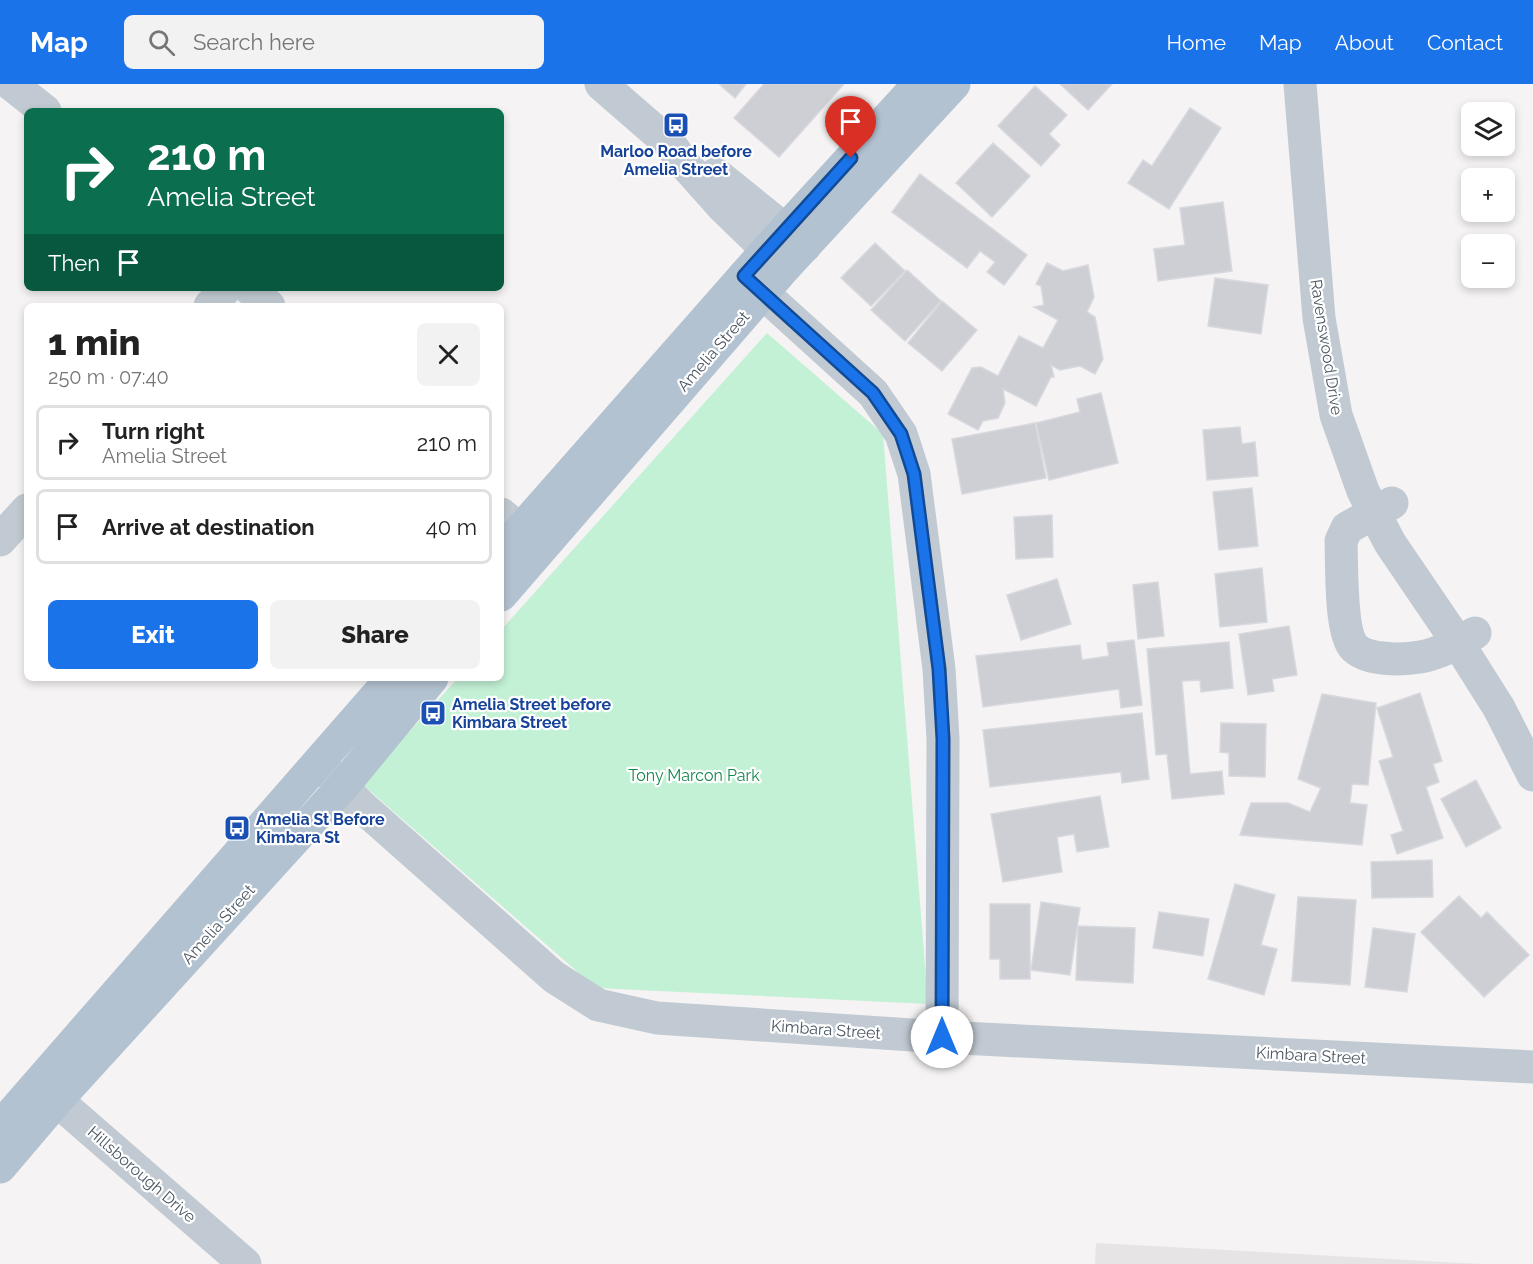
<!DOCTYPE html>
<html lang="en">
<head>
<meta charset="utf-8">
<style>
	body { margin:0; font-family:Raleway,sans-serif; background:#f2f2f2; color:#222; height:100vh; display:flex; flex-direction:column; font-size:22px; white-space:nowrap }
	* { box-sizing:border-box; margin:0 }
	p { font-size:20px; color:#767676 }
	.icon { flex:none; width:33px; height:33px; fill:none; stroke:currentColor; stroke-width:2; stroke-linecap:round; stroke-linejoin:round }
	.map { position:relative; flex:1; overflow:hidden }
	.details { position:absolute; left:24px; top:219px; width:480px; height:378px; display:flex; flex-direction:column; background:#fff; border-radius:9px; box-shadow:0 3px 9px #0003 }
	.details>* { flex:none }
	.top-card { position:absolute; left:24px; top:24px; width:480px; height:183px; border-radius:9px; box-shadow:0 3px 9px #0003; background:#0b6e4f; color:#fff; overflow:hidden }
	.tools { position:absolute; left:1461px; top:18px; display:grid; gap:12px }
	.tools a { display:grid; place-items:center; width:54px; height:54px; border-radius:9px; background:#fff; box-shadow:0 3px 9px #0003; font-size:30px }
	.pin { position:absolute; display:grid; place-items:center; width:51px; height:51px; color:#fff; margin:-62px -26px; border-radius:50% 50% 50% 0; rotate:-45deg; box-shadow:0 0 6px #0007 }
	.pin .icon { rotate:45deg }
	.me { position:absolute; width:66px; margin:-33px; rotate:0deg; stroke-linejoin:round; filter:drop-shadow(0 0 4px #0008) }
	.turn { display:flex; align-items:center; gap:21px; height:126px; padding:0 24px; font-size:27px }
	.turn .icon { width:78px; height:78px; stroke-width:2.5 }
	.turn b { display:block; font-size:42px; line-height:51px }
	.then { display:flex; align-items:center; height:57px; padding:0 24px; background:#0003; gap:12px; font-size:22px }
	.round { display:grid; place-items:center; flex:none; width:63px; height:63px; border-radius:9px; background:#f2f2f2 }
	.overview { display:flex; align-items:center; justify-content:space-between; height:102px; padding:0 24px }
	h1 { font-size:36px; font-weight:800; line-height:45px }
	.action { display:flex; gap:12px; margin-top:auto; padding:12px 24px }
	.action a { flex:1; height:69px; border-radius:9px; background:#1a73e8; color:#fff; font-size:24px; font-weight:800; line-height:69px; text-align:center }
	.action a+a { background:#f2f2f2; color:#222 }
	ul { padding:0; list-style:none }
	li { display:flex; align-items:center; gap:18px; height:75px; margin:0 12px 9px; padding:0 12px; border:3px solid #e0e0e0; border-radius:9px }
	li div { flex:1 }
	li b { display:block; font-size:22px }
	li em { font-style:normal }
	header { display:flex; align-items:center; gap:36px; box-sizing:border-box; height:84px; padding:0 30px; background:#1a73e8; color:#fff }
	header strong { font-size:28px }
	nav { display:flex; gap:33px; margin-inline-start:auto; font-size:21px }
	.search { width:420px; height:54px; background:#f2f2f2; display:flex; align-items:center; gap:15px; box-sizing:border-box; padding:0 21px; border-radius:9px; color:#767676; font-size:22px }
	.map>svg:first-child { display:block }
</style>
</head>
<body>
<header>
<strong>Map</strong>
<div class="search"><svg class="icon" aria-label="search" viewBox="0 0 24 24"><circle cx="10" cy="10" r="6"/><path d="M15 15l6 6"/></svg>Search here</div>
<nav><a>Home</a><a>Map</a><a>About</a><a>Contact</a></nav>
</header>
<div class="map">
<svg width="1533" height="1180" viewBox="0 0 1533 1180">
	<rect width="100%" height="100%" fill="#f5f3f3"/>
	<path fill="#e6e4e5" d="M1096,1159L1481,1180H1095Z"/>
	<path fill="#c3f1d5" d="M767,249L883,350L928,920L596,904L362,700L458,594H501V546Z"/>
	<path fill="#cdcfd5" stroke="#d7d9de" stroke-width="1.5" d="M721,0H746L735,14L720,1Z
		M764,0H844L779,73L734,34Z
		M1060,0H1112L1088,26Z
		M1035,2L1067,31L1049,50L1060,61L1041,82L998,42Z
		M1190,24L1221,44L1169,125L1128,99L1143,76L1152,82Z
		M993,59L1030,92L992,133L956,99Z
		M920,90L1027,171L1004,201L987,188L995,178L980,167L967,184L892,128Z
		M1223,118L1232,187L1158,197L1154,165L1185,161L1180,124Z
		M875,159L905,187L871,222L841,194Z
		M1047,179L1063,187L1088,181L1094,213L1087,228L1095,233L1103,275L1095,290L1080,282L1060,286L1051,281L1054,293H1051L1036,322L1003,305L1005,319L998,334L983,337L978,346L948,330L972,284L981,283L998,292L1019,252L1043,264L1058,236L1034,223L1044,221L1041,202L1036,200Z
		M907,186L941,217L905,257L871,226Z
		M1215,194L1268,201L1261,250L1208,242Z
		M942,217L977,246L942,287L908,259Z
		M1101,309L1118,379L1049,396L1036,339L1080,328L1077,315Z
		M1035,339L1046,394L962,410L952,355Z
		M1240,343L1242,360L1255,358L1258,392L1207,396L1203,346Z
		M1252,404L1258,462L1219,466L1213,408Z
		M1052,431L1053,473L1016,475L1014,433Z
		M1262,484L1267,538L1220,543L1215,490Z
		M1057,495L1071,540L1021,556L1007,511Z
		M1158,498L1164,552L1138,555L1133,501Z
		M1289,542L1297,591L1272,595L1274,607L1248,611L1239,550Z
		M1134,556L1142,621L1121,624L1119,605L983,623L976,572L1080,561L1082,576L1109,572L1107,559Z
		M1229,558L1233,604L1201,608L1200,596L1182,597L1190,690L1222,687L1224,710L1172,715L1167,670L1156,671L1147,565Z
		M1420,609L1442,677L1433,680L1439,698L1426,703L1443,754L1397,770L1391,751L1403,747L1379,677L1393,673L1377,624Z
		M1322,610L1376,619L1368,701L1352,700L1350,719L1367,721L1362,761L1240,751L1251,719H1288L1310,728L1321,704L1298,695Z
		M1142,629L1149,695L1122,699L1121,688L990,703L983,646Z
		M1221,639L1266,640L1265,693L1229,692V669L1220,668Z
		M1476,696L1501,744L1466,763L1441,715Z
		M1100,712L1109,763L1077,768L1074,750L1057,753L1062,788L1003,798L991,730Z
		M1432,776L1433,813L1372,814L1371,778Z
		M1235,800L1275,811L1261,861L1277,865L1264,911L1208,895Z
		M1459,812L1481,834L1487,828L1529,871L1484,913L1421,848Z
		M1298,813L1356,816L1350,901L1292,897Z
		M1041,818L1080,824L1070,891L1031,886Z
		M990,820H1030V895H1000V875H990Z
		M1159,828L1209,835L1203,872L1153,864Z
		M1078,842L1135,844L1133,899L1076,896Z
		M1373,844L1415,850L1407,908L1365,903Z"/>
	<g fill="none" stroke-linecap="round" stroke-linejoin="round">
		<path stroke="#c1cad2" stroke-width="33" d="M11,0L45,27
			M601,0L670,60L682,77L723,123L785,183
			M1300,0L1319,234L1336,331L1363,407L1390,459L1458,559L1499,624L1533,691
			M716,90L805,162
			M744,192L873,309L901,350L914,390L939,585L943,655L942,953
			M249,204L269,222
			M210,222L226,204
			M1392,419L1347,444L1341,457C1342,480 1340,545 1353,562C1365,577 1403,576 1420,573C1439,570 1458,559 1475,549
			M501,430L541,463
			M0,456L27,426
			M322,682L360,721L554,893L598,921L657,934L942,953L1533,983
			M38,1000L245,1180"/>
		<path stroke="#b3c2d1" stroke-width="33" d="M501,468L767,166L919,0
			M501,511L785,183L954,0
			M0,1043L392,594
			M0,1083L57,1016L343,702L432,594"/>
	</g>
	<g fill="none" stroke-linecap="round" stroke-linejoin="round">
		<g stroke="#114b97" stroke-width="15">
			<path id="route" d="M851,74L744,192L873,309L901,350L914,390L939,585L943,655L942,953"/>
		</g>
		<use href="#route" stroke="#1a73e8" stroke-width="10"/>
	</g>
	<defs>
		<g id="bus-square" transform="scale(1.35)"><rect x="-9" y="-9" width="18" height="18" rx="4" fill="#1a4fb4" stroke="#fff"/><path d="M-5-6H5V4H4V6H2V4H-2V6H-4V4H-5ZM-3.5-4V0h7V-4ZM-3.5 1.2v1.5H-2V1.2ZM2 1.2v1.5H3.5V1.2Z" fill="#fff"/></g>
	</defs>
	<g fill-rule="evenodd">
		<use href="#bus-square" x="676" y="41"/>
		<use href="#bus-square" x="433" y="629"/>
		<use href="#bus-square" x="237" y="744"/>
	</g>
	<g text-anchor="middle" stroke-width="4.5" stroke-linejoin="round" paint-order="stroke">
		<g font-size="16" font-weight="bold" fill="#164399" stroke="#fff" text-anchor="start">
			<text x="676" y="73" text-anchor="middle">Marloo Road before<tspan x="676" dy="18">Amelia Street</tspan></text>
			<text x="452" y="626">Amelia Street before<tspan x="452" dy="18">Kimbara Street</tspan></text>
			<text x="256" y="741">Amelia St Before<tspan x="256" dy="18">Kimbara St</tspan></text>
		</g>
		<g font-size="16" fill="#4a5661" stroke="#fff">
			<text transform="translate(1327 263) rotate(81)" y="6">Ravenswood Drive</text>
			<text transform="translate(713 267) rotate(-49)" y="6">Amelia Street</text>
			<text transform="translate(218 840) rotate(-48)" y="6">Amelia Street</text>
			<text transform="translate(826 945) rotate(4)" y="6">Kimbara Street</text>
			<text transform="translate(1311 971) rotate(3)" y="6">Kimbara Street</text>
			<text transform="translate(142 1090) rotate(41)" y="6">Hillsborough Drive</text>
		</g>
		<g font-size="16" fill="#17864f" stroke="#fff">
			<text x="694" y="697">Tony Marcon Park</text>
		</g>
	</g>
</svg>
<div class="tools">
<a><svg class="icon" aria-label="layers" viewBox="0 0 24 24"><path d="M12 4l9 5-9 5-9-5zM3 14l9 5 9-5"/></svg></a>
<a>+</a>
<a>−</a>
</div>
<div class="pin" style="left:851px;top:74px;background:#d93025"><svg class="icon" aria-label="arrive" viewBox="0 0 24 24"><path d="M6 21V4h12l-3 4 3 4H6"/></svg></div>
<svg class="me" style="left:942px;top:953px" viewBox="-20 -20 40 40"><circle r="19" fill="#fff"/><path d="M0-13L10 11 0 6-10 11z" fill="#1a73e8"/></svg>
<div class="top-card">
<div class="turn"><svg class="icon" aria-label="right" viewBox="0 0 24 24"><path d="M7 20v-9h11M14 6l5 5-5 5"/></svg><div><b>210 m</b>Amelia Street</div></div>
<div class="then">Then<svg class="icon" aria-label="arrive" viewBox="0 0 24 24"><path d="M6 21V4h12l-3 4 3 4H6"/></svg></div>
</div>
<section class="details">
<div class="overview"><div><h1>1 min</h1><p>250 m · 07:40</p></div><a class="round"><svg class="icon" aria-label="close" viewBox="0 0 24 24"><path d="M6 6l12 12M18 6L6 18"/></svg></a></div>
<ul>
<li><svg class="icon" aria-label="right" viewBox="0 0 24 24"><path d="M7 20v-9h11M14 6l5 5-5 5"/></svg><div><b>Turn right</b><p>Amelia Street</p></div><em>210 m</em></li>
<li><svg class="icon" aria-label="arrive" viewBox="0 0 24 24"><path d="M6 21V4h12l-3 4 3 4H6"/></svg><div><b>Arrive at destination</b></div><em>40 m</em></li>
</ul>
<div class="action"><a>Exit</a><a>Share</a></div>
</section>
</div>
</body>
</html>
